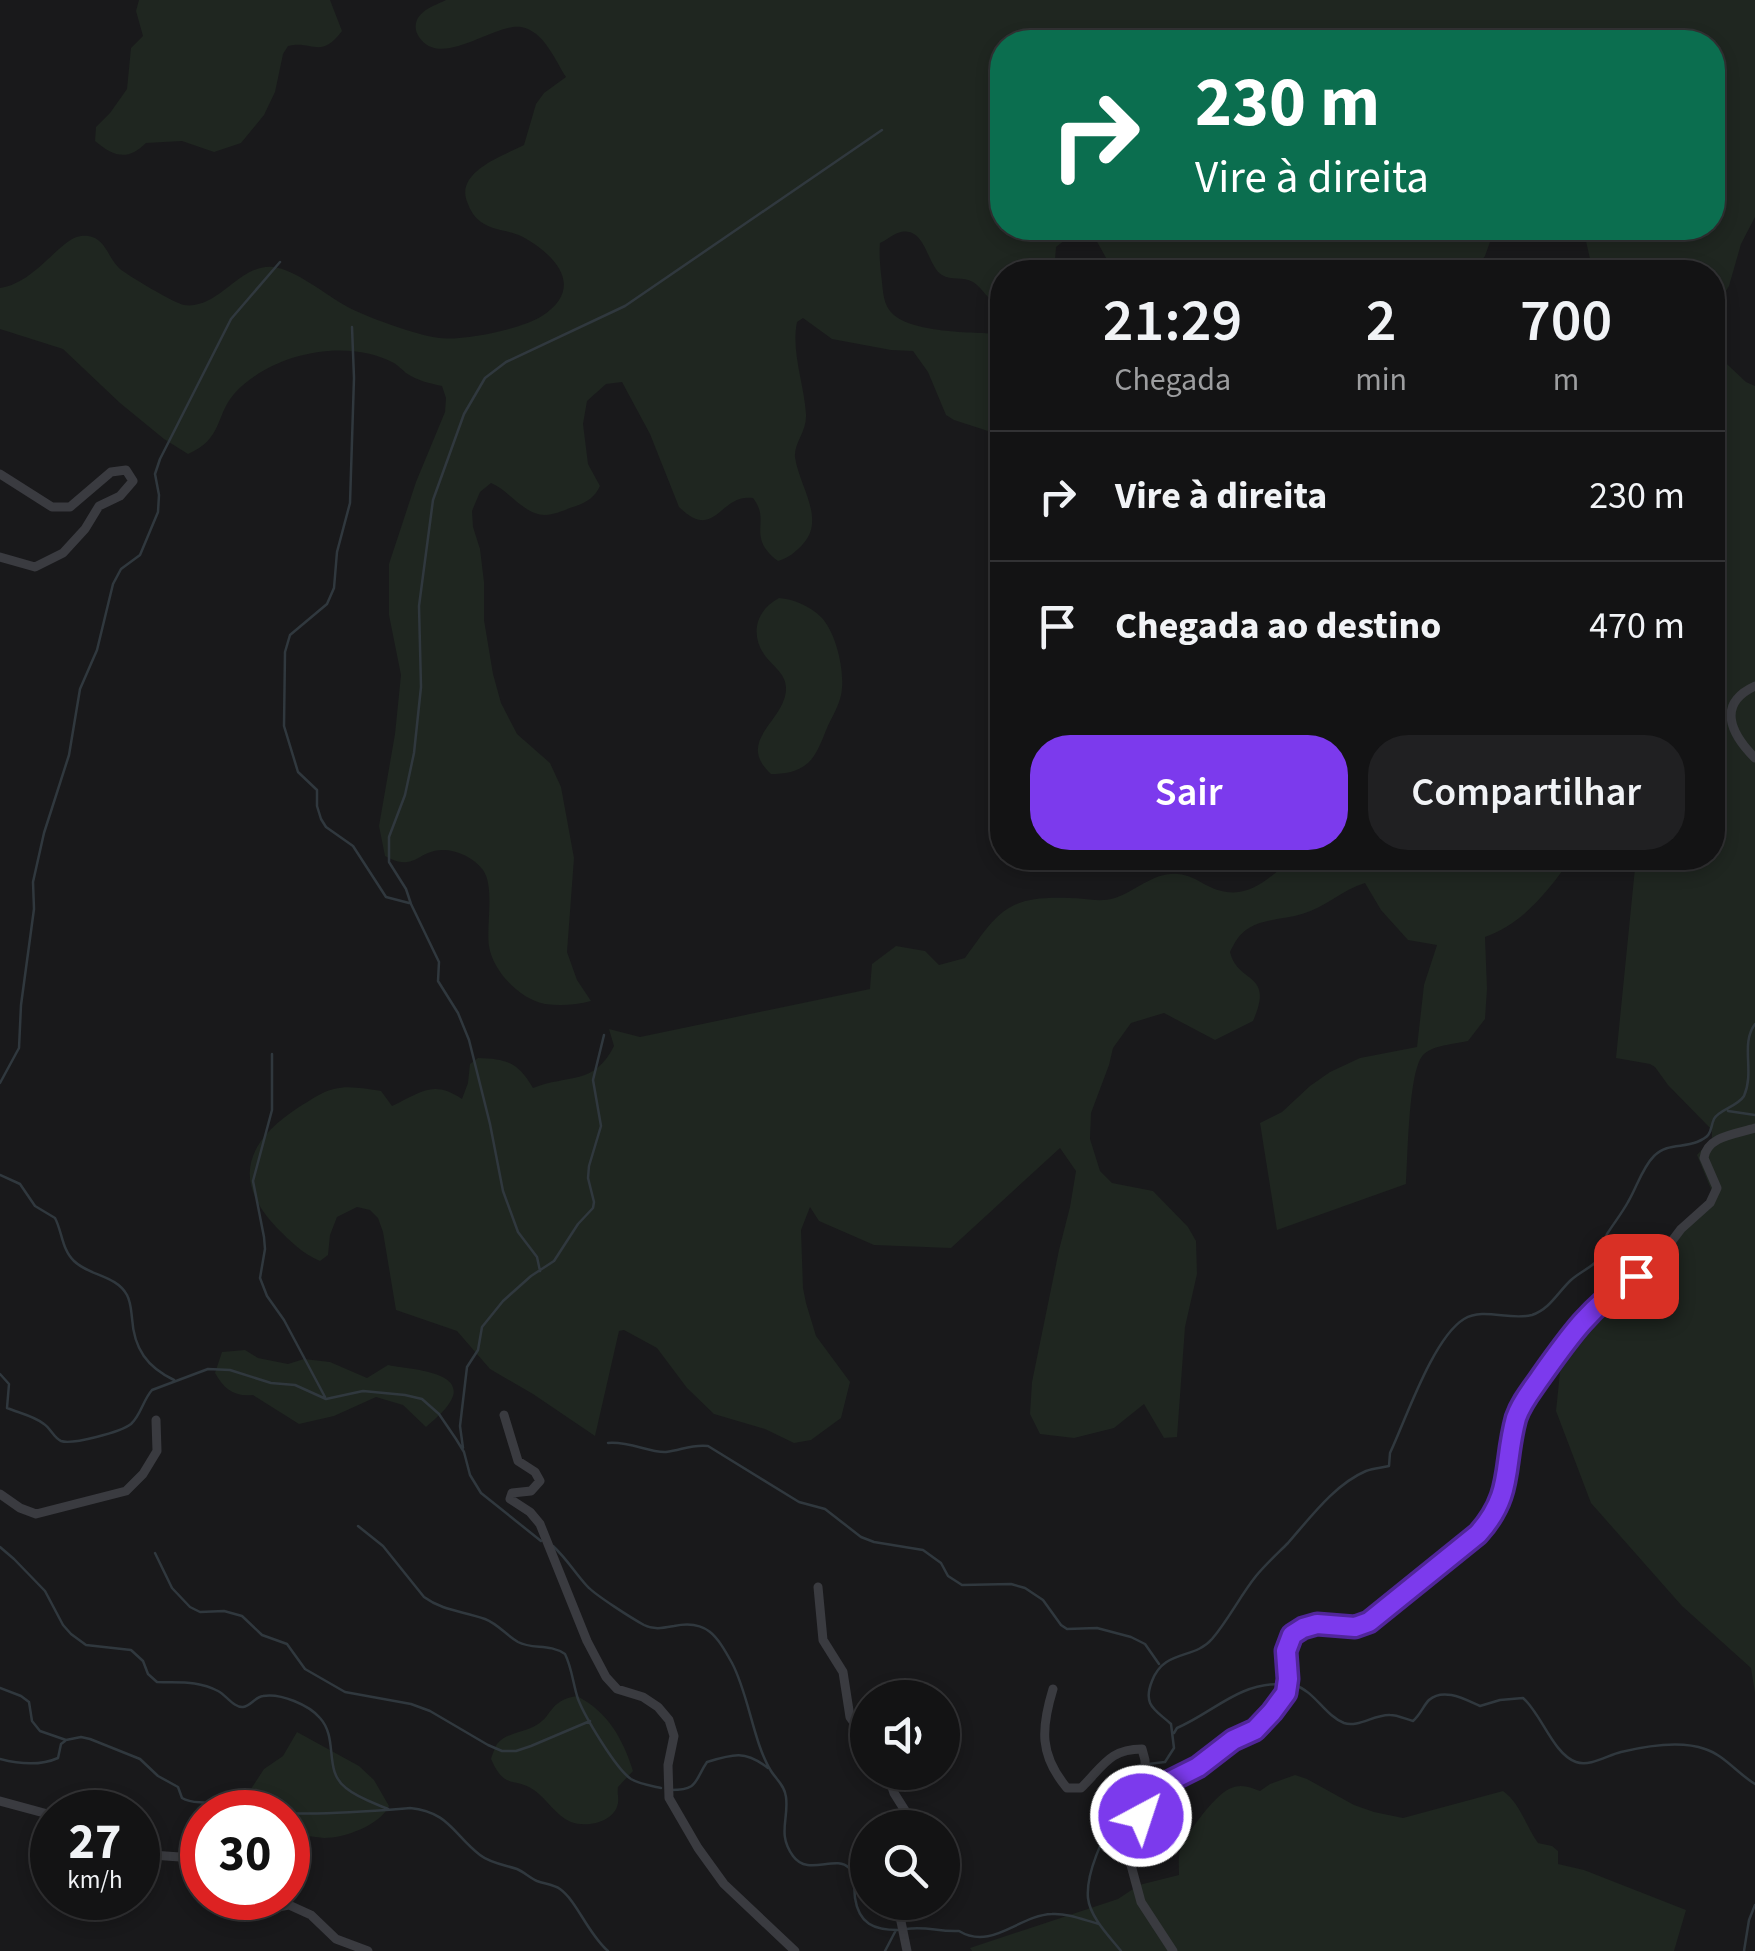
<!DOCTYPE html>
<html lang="pt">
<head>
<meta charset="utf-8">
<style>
	body { margin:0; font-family:"Source Sans 3",sans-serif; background:#202022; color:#f1f3f6; height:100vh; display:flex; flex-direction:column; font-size:38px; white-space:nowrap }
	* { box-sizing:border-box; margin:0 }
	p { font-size:32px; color:#9d9ea0 }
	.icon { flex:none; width:55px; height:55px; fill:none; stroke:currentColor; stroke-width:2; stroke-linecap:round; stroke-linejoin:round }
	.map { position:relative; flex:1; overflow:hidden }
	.drawer { position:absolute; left:990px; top:260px; width:735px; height:610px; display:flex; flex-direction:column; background:#131314; border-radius:40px; box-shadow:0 5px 15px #0003,0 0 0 2px #323234 }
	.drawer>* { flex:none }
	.hud { position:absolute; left:990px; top:30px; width:735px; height:210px; border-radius:40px; box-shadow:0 5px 15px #0003,0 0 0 2px #323234; background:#0b6e4f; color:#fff; overflow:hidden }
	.controls { position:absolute; left:850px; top:1680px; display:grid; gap:20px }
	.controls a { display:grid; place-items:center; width:110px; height:110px; border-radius:50%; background:#131314; box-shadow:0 5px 15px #0003,0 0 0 2px #323234; font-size:50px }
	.speed { position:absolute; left:30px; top:1790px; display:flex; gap:20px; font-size:50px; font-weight:700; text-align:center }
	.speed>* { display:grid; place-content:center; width:130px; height:130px; border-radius:50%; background:#131314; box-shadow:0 5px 15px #0003,0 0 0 2px #323234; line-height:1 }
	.speed small { font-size:25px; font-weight:400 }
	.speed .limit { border:15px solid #d22; background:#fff; color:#111 }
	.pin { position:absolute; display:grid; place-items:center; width:85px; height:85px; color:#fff; margin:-42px; border-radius:20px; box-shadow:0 5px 15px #0006 }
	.me { position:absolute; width:110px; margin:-55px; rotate:40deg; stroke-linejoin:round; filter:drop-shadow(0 0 8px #0008) }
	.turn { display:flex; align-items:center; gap:35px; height:210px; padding:0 40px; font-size:45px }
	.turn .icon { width:130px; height:130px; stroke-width:2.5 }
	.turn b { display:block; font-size:70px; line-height:85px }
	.eta { display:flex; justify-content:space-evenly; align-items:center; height:170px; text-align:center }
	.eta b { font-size:60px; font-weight:600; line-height:70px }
	.action { display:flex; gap:20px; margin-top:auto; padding:20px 40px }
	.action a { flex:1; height:115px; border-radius:40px; background:#7c3aed; color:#fff; font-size:40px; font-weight:600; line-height:115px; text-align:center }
	.action a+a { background:#202022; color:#f1f3f6 }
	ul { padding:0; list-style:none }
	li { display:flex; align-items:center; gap:30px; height:130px; padding:0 40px; border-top:2px solid #323234 }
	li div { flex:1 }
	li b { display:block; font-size:38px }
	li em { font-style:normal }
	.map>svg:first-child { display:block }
</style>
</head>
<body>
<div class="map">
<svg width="1755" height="1951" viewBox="0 0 1755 1951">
	<rect width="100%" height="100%" fill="#19191b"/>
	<path fill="#1f2620" d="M139,0H330L342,31C320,60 313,40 288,46L283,54L275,92L264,115L241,143L214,152L182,141L146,143C128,161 114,157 95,141L96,127L110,113L127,89L131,48L143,36L136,11Z
		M446,0H1755V217L1741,244L1729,286L1713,312L1712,272H1593L1583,228H1712V42H1002V228H1495L1485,256L1472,272H1110V265L1095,238C1079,234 1068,237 1056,247L1054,272H1002V306C986,300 985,290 973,282C963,276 951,281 942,275C927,266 926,227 901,232C894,233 887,240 880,243C879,253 880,263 881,274C883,286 882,301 890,311C908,334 974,332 1002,334V430L988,431L954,420L946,415L928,372L913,351L891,350L832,339L803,318L797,322C791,352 804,383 806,414C807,432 794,442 795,457C799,486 826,519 803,544C796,552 788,558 778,561C745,536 772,522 753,498C719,493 716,543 679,507L650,434L622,382L606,384L587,401L583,424L588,464L600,486C595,497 587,502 576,506C566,509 555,515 545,515C524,515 510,491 491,483L480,492L472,511L473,527L480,549L484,582V620L493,674L501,703L517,734L550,763L561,787L574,858L567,952L577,980L591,1001C577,1005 560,1006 545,1004C520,999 493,972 489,946C486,925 495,887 483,870C471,854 446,845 428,853C420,856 416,861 407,862C399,863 393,860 385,856L379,826L395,734L401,675L389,615V564L416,482L445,412L446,398L442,386C429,383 418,381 406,373C404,371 396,364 394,363C345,337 270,354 234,394C215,416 223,439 188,454L164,439L120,403L63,349L0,329V288C36,283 60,238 81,236C105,234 106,255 119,268C125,274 176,304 184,305C219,310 238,264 273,267C295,269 326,295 346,306C366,317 416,335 439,338C463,341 522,329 542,316C585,288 557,256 523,237C510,230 493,231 481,222C475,218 470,210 468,204C453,172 503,156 524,145L536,104L544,93L566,77C555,60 544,31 521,27C494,23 441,70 419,37C416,32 415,29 416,23C419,10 436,5 446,0Z
		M1713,351L1746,382L1755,386V1693L1751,1668L1682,1606L1591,1503L1556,1411L1562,1353L1579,1324L1612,1295L1659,1264L1713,1194L1697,1155L1712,1138V1130L1668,1085L1655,1067L1650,1064L1616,1058L1636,858H1712Z
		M779,598C793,599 810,606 821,617C837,633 847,678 840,699C837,709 831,719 827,728C822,740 817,755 808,763C798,772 784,774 771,774C735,741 784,722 786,690C787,675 774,667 766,657C749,635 756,610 779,598Z
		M1293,858H1572C1549,889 1524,924 1485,937L1487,989L1485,1019L1468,1041C1455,1044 1434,1045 1424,1054C1408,1068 1408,1160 1406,1184L1277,1230L1260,1123L1282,1112L1310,1086L1330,1072L1360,1058L1417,1047L1424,985L1437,945L1408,940L1381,910L1365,883C1342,890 1326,907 1302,914C1286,919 1263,919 1249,928C1239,934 1235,942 1230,952C1238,985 1275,971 1253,1021L1215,1040L1164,1013L1131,1023L1113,1048L1109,1065L1091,1113L1090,1139L1100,1171L1112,1183L1153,1191L1188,1227L1196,1241L1197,1274L1185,1327L1177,1437L1164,1438L1144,1404L1114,1428L1074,1438L1040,1434L1030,1414L1032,1382L1059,1250L1070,1207L1076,1171L1060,1148L951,1248L874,1245L819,1221L810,1207L801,1230L803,1288L806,1303L816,1336L850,1382L841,1418L811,1440L794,1443L765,1429L714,1414L687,1388L657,1348L624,1330L619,1331L595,1436L533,1394L490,1369L457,1331L396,1310L383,1232L378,1218L370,1210L357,1207L337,1217L330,1235L328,1255L320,1261C303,1254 290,1241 277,1228C230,1179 248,1140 299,1107C311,1100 321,1092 334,1089C349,1085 366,1089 381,1091L392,1106C420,1093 433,1079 462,1099L468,1083L470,1064L478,1058C507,1059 518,1062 533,1088C568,1074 594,1086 614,1046L609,1029L640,1037L870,989L872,964L896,946L925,951L939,965L965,958C999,911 1006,896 1069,898C1085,898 1099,903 1115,898C1137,891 1153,872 1178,874C1189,875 1197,880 1206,885C1245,905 1265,881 1293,858Z
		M245,1350L258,1358L288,1364L304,1359L330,1362L367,1378L388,1365C404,1369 461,1370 453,1396C449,1408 435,1419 426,1427L403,1405L376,1397L334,1416L299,1424L253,1395C234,1397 224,1389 215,1373L222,1352Z
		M577,1696C608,1712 623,1739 633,1771L618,1787C617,1793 619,1798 618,1803C615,1822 587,1828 571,1822C556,1816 547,1799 534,1790C514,1776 505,1791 491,1759C492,1756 495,1747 497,1744C506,1733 521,1733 533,1727C554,1717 547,1701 577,1696Z
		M297,1732L359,1766L374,1780L389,1806C380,1825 345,1838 324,1838C313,1837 302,1835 291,1834L288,1831V1812H257L249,1792L264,1769L283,1756Z
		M1295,1775L1307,1779L1354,1805L1374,1812L1403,1818L1503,1791C1520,1803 1526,1826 1538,1843L1552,1846L1558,1851V1864L1584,1870L1686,1910L1674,1951H972L970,1948L1118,1899L1139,1885L1179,1875C1179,1867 1178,1859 1180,1851C1186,1834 1213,1797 1229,1789C1240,1783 1250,1787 1260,1791L1270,1784Z"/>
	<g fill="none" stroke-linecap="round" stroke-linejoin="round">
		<path stroke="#30383e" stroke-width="2.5" d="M352,327L354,378L350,503L337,552L334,588L327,604L290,635L285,652L284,726L298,772L317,790V806L321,819L326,827L353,846L386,897L409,903
			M272,1054V1110L253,1181L264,1237L265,1249L260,1278L267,1296L284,1320L325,1397
			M0,1083L19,1048L21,1005L34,909L33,882L44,833L69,755L80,689L97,650L113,584L121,569L140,555L158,512L159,495L155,474L160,459L231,319L280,262
			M1728,1111L1755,1115
			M0,1175L20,1184L35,1206L55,1218C62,1231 62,1250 74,1261C89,1276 116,1275 127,1295C131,1303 131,1310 132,1318C134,1349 147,1367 174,1380
			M540,1271L537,1257L518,1232L503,1191L490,1124L469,1040L458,1013L438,981L439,962L411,904L406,889L389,862V837L405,795L414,753L421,687L419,606L433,500L464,414L485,378L506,362L625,306L882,130
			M0,1374L9,1384L7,1408C19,1413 34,1416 44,1424C51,1429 54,1438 61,1441C72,1445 121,1432 131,1424C141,1415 143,1400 152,1390L208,1369L230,1370L271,1383L295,1385L326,1399L363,1391L405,1395L422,1399L439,1414L456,1439L464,1452L470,1475L481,1493L541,1541
			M608,1443C630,1441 649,1453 666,1452C682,1450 692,1444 708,1446L799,1502L825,1509L861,1537L874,1542L923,1550L941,1563L948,1576L962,1585L1011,1584L1025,1588L1043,1600L1061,1625L1067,1629L1097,1628L1131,1637L1145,1644L1159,1664
			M463,1448L460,1426L467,1367L478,1350L482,1327L503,1301L531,1276L554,1261L578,1224L593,1208L594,1202L588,1178L589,1166L601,1126L593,1080L604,1035
			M358,1526L383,1546L424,1597C443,1611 463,1611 485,1619C498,1624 506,1635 518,1642C533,1650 549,1643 565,1654C572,1668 573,1684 578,1699C585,1717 616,1769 631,1779C639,1784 652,1786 661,1788
			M553,1546C567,1559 575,1573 587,1586C595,1595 633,1619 644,1625C654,1630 663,1628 674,1626C707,1619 717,1636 732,1663C749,1695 753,1742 771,1771C776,1779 785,1786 786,1797C789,1819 777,1834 793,1856C808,1877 836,1854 849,1868C855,1875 854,1888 855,1898C859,1924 874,1930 898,1930
			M0,1547L14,1559L45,1591L63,1625L71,1634L86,1645L131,1650L143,1661L148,1674L157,1682C179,1683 197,1680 218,1691C226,1695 234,1708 243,1707C251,1706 255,1697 263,1696C281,1693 309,1705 320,1718C339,1739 323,1771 346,1788C358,1798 374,1803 388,1809
			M155,1553L172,1588L190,1607L200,1612L224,1611L242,1616L262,1635L287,1644L305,1669L345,1692L411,1704L430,1711L488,1745L502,1751H516L531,1746L590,1721
			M1294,1685C1315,1691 1324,1715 1344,1723C1358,1728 1375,1714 1390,1715C1398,1715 1405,1719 1413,1721C1421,1714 1423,1706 1429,1700C1444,1687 1466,1700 1480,1706L1500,1700L1523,1698C1541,1713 1553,1754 1576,1762C1590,1767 1608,1755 1621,1752C1646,1746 1680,1740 1705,1749C1724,1755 1738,1774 1755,1784
			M0,1688L21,1696L29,1702L32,1721L40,1731L66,1740L81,1737L90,1739L140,1759L158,1776L178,1787L182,1798C192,1804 201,1801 212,1804C276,1819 346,1813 410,1808C449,1812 453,1834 480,1855C490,1863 505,1865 517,1869C524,1872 530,1878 537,1881C545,1884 553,1884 560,1889C577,1901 588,1934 608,1951
			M1174,1733L1177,1728C1214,1712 1237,1684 1280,1684
			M0,1759C19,1764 40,1766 58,1758L61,1744L65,1741
			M1148,1764L1165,1762L1174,1748L1171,1724C1156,1710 1142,1706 1152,1681C1164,1649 1194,1660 1212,1639C1229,1619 1240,1596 1256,1576C1266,1564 1277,1554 1288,1543C1310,1518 1335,1484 1366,1471C1374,1468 1381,1468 1389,1466L1390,1453C1406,1419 1433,1338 1464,1319C1484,1307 1509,1321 1532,1315C1550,1309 1558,1292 1571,1280C1579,1273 1588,1269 1596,1262C1604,1254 1602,1244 1607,1234C1614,1223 1622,1213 1628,1202C1637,1187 1642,1168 1654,1156C1667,1143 1682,1148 1697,1142C1714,1135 1709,1130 1714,1119C1718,1110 1737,1107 1744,1096C1755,1071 1740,1044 1755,1024
			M671,1790C699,1790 694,1781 707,1762C733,1754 745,1750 768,1768
			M906,1929C928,1926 937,1932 959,1931C992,1951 1019,1915 1052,1914C1068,1913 1084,1920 1099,1924
			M885,1951L896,1930
			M1121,1951C1109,1936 1090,1917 1088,1898C1085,1866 1113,1821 1126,1793C1131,1783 1132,1773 1140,1765
			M1744,1951L1749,1920L1755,1905"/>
		<path stroke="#3a3b40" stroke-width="9" d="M0,474L52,507H70L111,472L126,470L133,481L120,496L99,506L85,529L63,553L35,567L0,557
			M1755,686C1716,704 1731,734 1755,758
			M504,1415L518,1461L535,1472L540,1481L531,1491L512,1493L510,1499L530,1512L540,1524L587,1641L606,1677L617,1689L643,1697L658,1707L669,1720L674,1736L668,1765L669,1798L698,1848L724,1884L795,1951
			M0,1494L20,1508L36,1514L126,1491L143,1474L157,1451L156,1420
			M818,1587L823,1640L843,1672L850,1717L868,1742
			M1053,1689C1041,1728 1039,1755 1067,1788H1081C1103,1767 1109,1749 1142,1749L1145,1760L1146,1782L1153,1789
			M887,1772L894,1793L911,1820L909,1827L906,1828
			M0,1801L44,1813L52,1819
			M138,1854L180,1857L202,1872
			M231,1898L252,1906L272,1908L289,1905L311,1915L336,1939L368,1951
			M897,1902L907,1951
			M1173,1951L1141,1902L1128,1854V1835L1153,1789L1198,1767L1233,1739L1255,1730L1272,1712L1286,1693L1287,1651L1292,1635L1303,1628L1317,1624L1355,1627L1369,1622L1478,1534L1491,1519L1505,1488L1515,1420L1525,1398L1580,1322L1612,1292L1656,1262L1681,1229L1710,1203L1717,1188L1704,1158C1707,1136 1736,1134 1755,1128"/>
	</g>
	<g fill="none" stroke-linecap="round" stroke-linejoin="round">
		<g stroke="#51269a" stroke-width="25">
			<path id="route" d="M1141,1816L1154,1789L1198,1767L1233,1740L1255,1730L1272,1712L1286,1693L1288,1679L1286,1651L1292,1635L1303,1628L1317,1624L1355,1627L1369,1622L1478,1534C1514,1494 1503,1465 1516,1418C1521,1403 1531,1391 1540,1378C1571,1334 1590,1307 1636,1276"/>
		</g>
		<use href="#route" stroke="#7c3aed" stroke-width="18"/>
	</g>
</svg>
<div class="controls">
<a><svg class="icon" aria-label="sound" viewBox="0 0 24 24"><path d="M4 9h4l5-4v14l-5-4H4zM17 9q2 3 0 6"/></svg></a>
<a><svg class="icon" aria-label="search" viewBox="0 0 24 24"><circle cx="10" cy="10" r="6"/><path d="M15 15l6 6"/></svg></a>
</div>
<div class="speed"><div>27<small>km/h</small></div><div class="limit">30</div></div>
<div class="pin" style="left:1636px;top:1276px;background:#d93025"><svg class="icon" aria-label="arrive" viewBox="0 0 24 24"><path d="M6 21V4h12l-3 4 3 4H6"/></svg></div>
<svg class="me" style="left:1141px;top:1816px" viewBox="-20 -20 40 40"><circle r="17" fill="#7c3aed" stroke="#fff" stroke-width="3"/><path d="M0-11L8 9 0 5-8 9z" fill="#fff"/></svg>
<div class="hud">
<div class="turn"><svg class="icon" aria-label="right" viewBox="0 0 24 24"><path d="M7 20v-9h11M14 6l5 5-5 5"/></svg><div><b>230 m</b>Vire à direita</div></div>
</div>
<section class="drawer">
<div class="eta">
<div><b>21:29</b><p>Chegada</p></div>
<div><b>2</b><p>min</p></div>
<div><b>700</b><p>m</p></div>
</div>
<ul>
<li><svg class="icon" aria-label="right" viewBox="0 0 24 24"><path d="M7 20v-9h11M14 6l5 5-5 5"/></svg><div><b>Vire à direita</b></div><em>230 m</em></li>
<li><svg class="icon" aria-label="arrive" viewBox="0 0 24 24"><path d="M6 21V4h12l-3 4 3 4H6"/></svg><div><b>Chegada ao destino</b></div><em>470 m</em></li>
</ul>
<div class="action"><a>Sair</a><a>Compartilhar</a></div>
</section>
</div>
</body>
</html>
